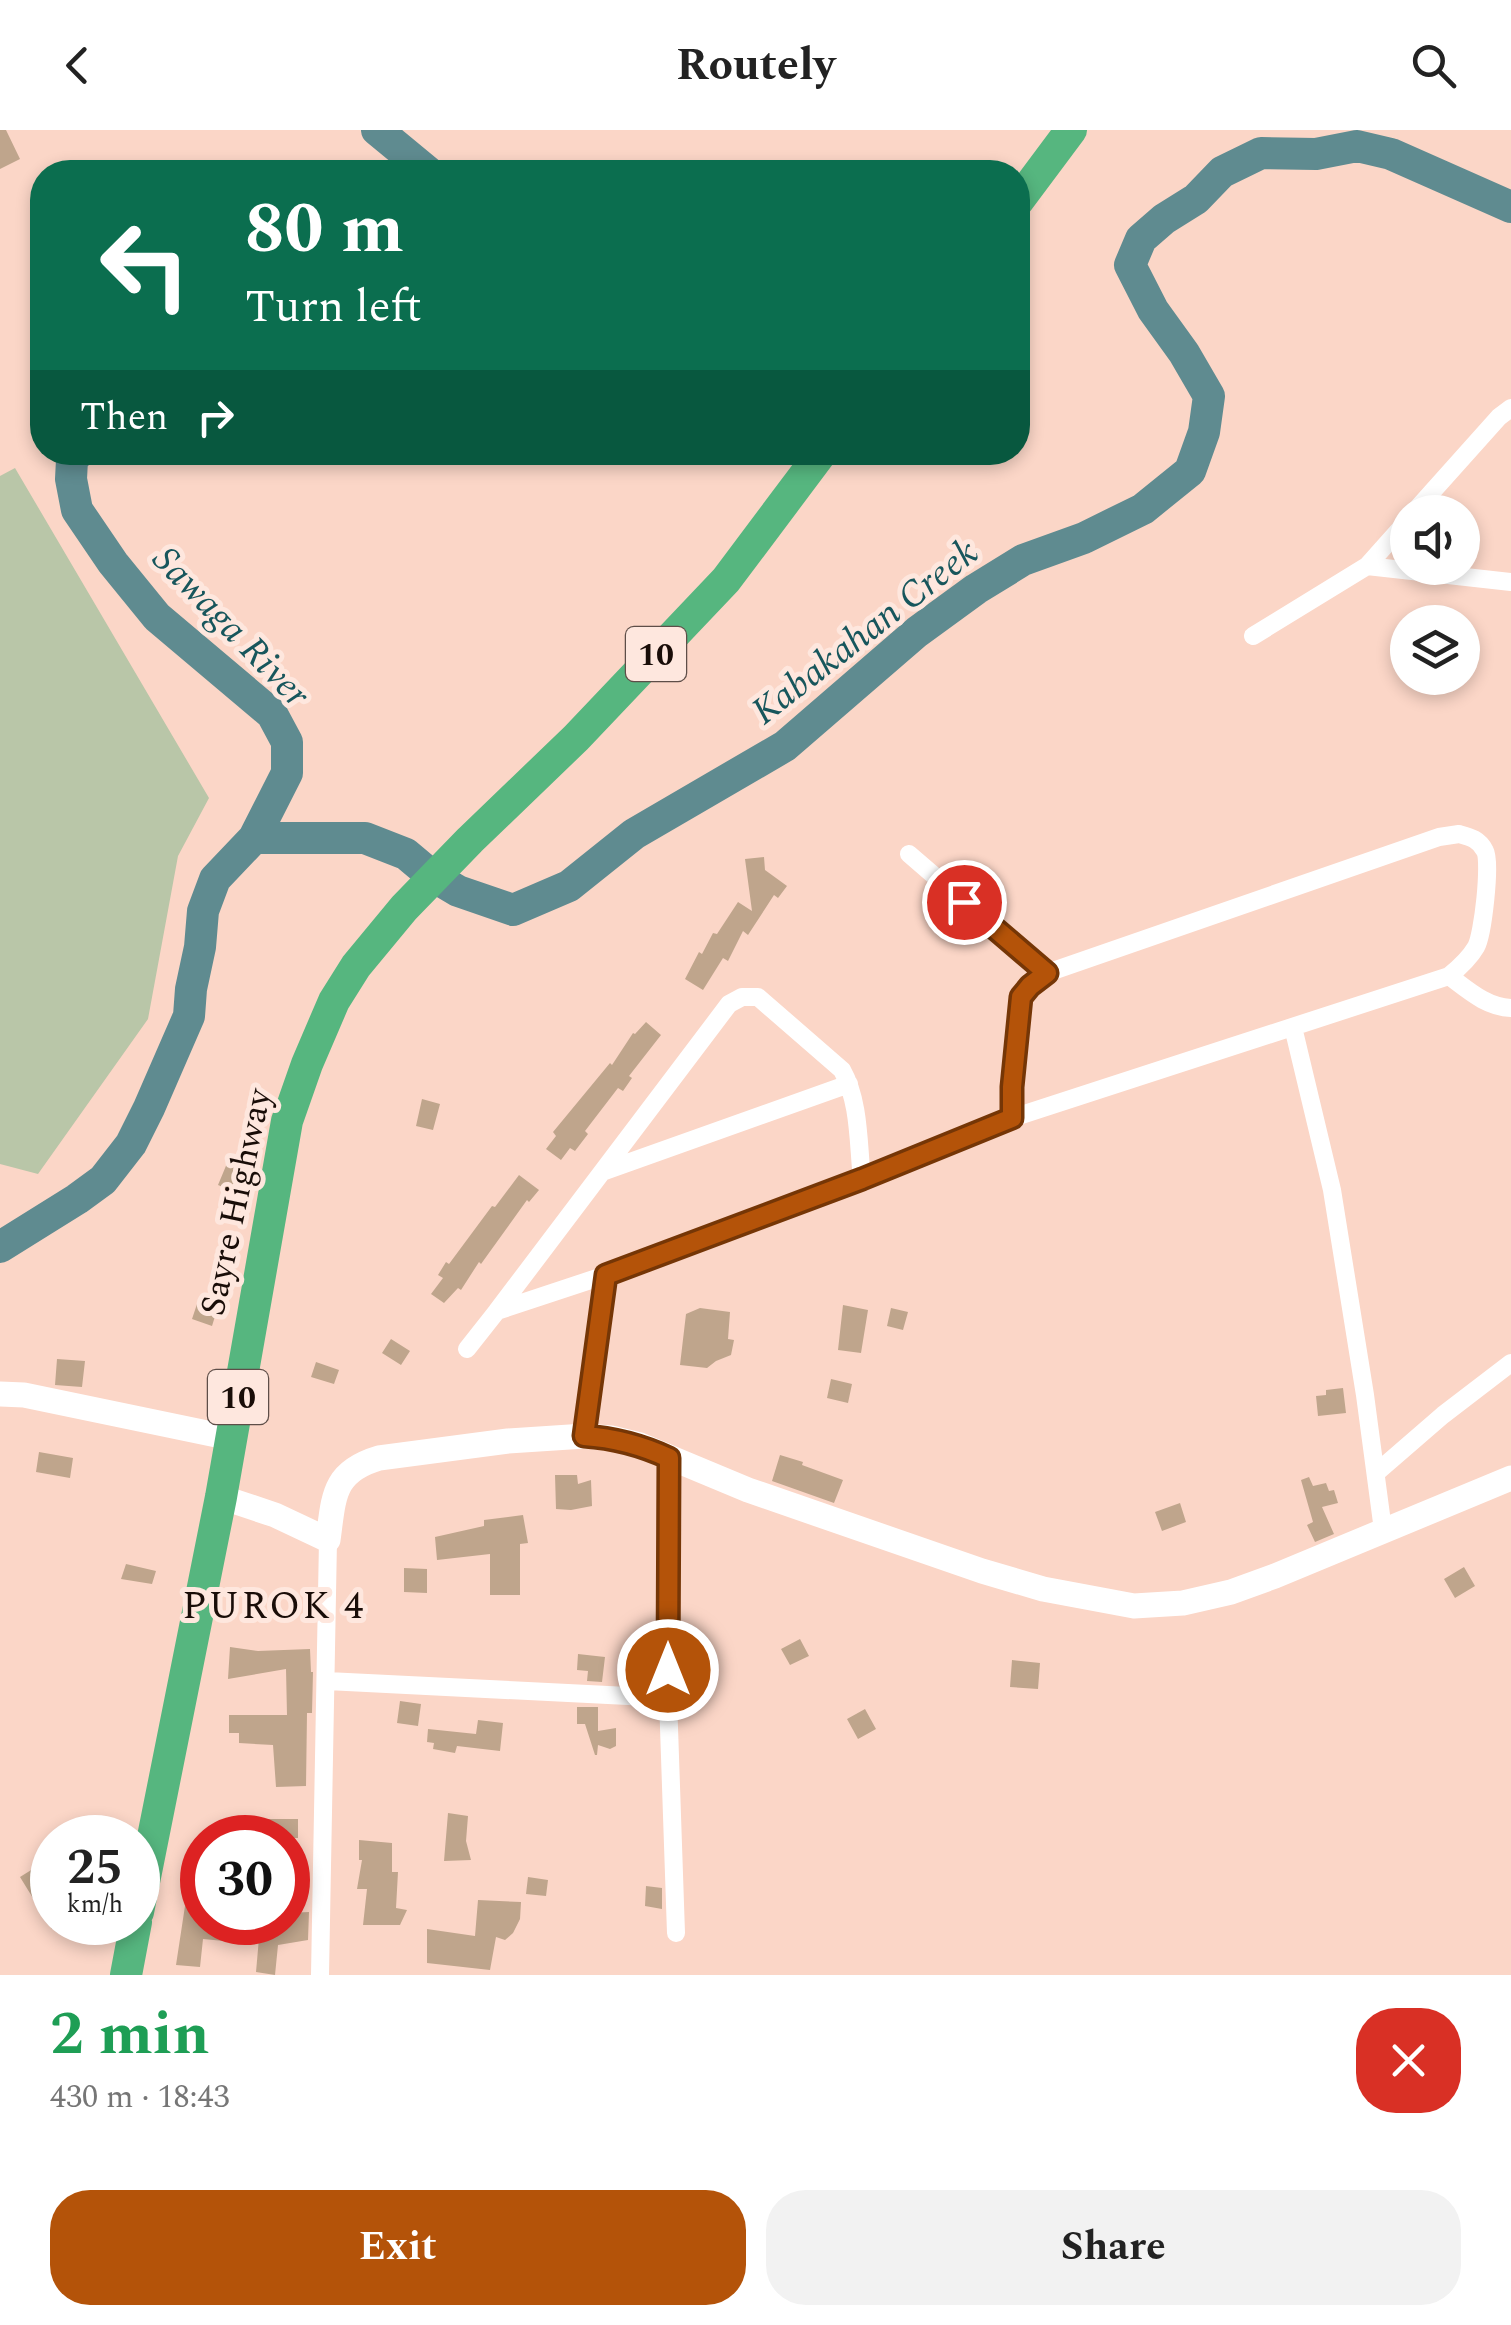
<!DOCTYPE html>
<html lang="en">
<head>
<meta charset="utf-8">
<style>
	body { margin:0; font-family:Spectral,serif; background:#f2f2f2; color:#222; height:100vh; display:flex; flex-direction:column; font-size:38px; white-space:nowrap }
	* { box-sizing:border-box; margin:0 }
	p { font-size:32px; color:#767676 }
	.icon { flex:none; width:55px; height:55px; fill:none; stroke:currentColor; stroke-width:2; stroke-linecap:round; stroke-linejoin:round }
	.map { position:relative; height:1845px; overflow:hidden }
	.drawer { display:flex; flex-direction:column; background:#fff; flex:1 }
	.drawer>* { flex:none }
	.top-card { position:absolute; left:30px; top:30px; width:1000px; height:305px; border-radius:40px; box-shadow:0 5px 15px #0003; background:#0b6e4f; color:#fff; overflow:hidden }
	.buttons { position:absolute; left:1390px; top:365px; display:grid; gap:20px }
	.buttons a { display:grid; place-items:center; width:90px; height:90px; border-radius:50%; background:#fff; box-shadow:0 5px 15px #0003; font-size:50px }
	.speed { position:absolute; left:30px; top:1685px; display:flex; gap:20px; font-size:50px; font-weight:700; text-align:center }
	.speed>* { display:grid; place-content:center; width:130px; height:130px; border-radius:50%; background:#fff; box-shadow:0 5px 15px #0003; line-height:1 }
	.speed small { font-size:25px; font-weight:400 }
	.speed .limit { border:15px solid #d22; background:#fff; color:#111 }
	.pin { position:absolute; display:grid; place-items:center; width:85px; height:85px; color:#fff; margin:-42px; border:5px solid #fff; border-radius:50%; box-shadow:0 2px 10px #0007 }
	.me { position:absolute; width:110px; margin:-55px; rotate:0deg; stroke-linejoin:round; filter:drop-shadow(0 0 8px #0008) }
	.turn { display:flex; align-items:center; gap:35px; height:210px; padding:0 50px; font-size:45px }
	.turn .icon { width:130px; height:130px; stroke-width:2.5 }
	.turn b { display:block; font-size:70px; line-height:85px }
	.then { display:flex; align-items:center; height:95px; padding:0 50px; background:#0003; gap:20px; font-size:38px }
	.round { display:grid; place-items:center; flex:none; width:105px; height:105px; border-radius:40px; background:#f2f2f2 }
	.overview { display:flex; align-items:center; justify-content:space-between; height:170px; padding:0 50px }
	h1 { font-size:60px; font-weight:700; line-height:75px; color:#1e9e55 }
	.primary-button { display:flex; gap:20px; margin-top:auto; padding:20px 50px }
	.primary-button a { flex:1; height:115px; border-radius:40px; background:#b45309; color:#fff; font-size:40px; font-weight:700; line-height:115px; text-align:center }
	.primary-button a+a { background:#f2f2f2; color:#222 }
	header { display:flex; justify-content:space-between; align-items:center; height:130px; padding:0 50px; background:#fff; font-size:45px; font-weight:700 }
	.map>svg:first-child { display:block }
</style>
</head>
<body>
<header><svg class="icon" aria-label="back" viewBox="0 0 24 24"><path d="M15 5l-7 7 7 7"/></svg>Routely<svg class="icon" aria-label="search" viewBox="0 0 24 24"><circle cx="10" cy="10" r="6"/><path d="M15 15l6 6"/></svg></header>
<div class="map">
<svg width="1511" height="1845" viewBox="0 0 1511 1845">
	<rect width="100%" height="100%" fill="#fbd6c7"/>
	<path fill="#b9c6a8" d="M15,338L209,668L178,726L148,889L38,1044L0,1034V346Z"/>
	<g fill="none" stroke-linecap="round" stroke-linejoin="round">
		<path stroke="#5f8b90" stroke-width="32" d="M377,0L428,42
			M254,708H365L406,724L431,745L458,761L513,780L569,756L634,704L785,616L917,502L976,459L1023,430L1084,408L1143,379L1190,341L1204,302L1209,266L1184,223L1153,180L1130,135L1141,109L1164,89L1196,69L1222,42L1261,23L1316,24L1357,16L1391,24L1511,77
			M0,1117L77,1069L103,1050L131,1014L149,978L189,886L191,859L200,817L203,781L215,749L254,708L287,643V612L272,584L157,487L113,433L77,380L71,349L72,330L79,322"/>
	</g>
	<path fill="#bfa58c" d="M0,0H6L20,29L0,39Z
		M764,727L765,740L787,756L778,768L774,765L748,805L743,801L728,831L723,828L703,860L685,849L699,822L702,824L713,803L717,804L738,772L752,781L745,729Z
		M646,892L661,905L629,946L632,948L623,961L618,958L585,1001L588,1004L575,1021L570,1018L561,1030L546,1019L556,1006L553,1002L610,933L612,935L633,903L635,904Z
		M422,969L440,974L433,1000L416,996Z
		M228,1031L245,1038L235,1062L218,1055Z
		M519,1045L539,1060L529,1072L527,1070L481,1134L479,1132L461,1160L458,1158L444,1173L431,1164L443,1148L438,1145L446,1132L449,1134L492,1076L495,1077Z
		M197,1174L217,1180L212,1196L192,1189Z
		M843,1175L868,1180L861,1223L838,1220Z
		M700,1178L730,1182L728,1209L734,1210L731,1225L716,1231L707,1238L680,1235L686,1184Z
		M891,1178L908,1182L903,1200L887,1196Z
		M391,1209L410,1221L401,1235L382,1223Z
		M57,1229L85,1231L82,1257L55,1255Z
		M316,1232L339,1240L334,1254L311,1247Z
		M831,1249L852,1254L848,1273L827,1268Z
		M1343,1258L1346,1283L1318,1286L1316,1266L1326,1265V1260Z
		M39,1322L73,1328L70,1348L36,1342Z
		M780,1325L803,1332L802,1335L843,1350L834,1373L772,1351Z
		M555,1345H577L578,1354L591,1350L592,1376L571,1380L556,1379Z
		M1309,1347L1313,1356L1326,1353L1329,1361L1334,1360L1338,1373L1322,1377L1334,1404L1315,1412L1307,1395L1313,1392L1301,1350Z
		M1180,1373L1186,1392L1162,1401L1155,1382Z
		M523,1385L528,1413L520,1414V1465H490V1424L437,1430L435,1407L484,1396V1390Z
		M126,1434L156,1441L152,1454L121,1449Z
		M1464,1437L1475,1456L1455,1468L1444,1449Z
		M404,1438L427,1439V1463L404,1462Z
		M800,1509L809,1526L790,1535L781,1519Z
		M230,1517L258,1521L310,1519L311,1542H313L312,1583H307L306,1656L276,1657L273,1615L239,1613V1603H229V1585H287L286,1539L228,1549Z
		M578,1524L605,1527L602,1552L587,1551L588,1541L577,1540Z
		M1012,1530L1040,1533L1038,1559L1010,1557Z
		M400,1571L421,1574L418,1596L397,1593Z
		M577,1577H598V1601L616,1598V1616L610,1619L598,1615L597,1625H595L585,1594H577Z
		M865,1579L876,1599L858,1609L847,1589Z
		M478,1590L503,1593L500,1621L457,1616L455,1623L433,1619L434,1613L427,1612L428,1599L476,1604Z
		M448,1683L468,1686L466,1711L471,1730L444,1731Z
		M260,1689H298V1708H260Z
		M359,1710L392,1713V1742H398L396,1778L407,1780L400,1795H363L367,1759H357L362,1730H359Z
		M52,1727V1799L20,1747Z
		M528,1747L548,1750L546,1766L526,1764Z
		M646,1756L662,1758V1779L645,1776Z
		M478,1770L521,1772L520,1789L513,1803L505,1810L496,1807L490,1840L427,1833V1799L475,1806Z
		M185,1776L202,1779V1792H227L224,1811L203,1809L200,1837L176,1835Z
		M309,1782L308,1810L278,1815L275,1845L256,1842L259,1808L255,1792H288V1783Z"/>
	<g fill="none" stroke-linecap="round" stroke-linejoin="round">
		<path stroke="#fff" stroke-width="18" d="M1414,382L1499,287L1511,278
			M1367,436L1511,452
			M1253,506L1367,436L1408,390
			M1459,704C1470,707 1479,709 1485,721C1491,732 1483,805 1476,817C1469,829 1460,837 1449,846L1012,988V957L1021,867L1030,856L1047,843L1439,707Z
			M909,724L1047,843
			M1449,846C1468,860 1486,877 1511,878
			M1293,897L1332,1060L1365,1265L1383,1400
			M602,1042L849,954
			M606,1145L862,1049L1012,988
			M497,1181L729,874L742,867H758L842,940C860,972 858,1014 862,1049
			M467,1219L497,1181L606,1145L585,1306
			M669,1327L668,1568L676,1803
			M1376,1343L1443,1285L1511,1233
			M327,1551L668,1568
			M320,1845L328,1410"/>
		<path stroke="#fff" stroke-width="25" d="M0,1264L24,1265L231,1308
			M221,1367L275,1385L328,1410C334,1367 332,1342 379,1328L508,1311L585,1306L611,1308L640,1315L748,1360L982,1441L1043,1459L1134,1476L1183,1473L1231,1462L1275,1446L1511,1348"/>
		<path stroke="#56b67f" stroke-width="32" d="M1018,71L1071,0
			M138,1782L221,1367L287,991L307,934L334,871L356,836L404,778L470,710L576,608L726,450L822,322
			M126,1845L136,1792"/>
	</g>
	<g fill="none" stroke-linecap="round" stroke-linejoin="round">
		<g stroke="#753606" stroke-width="25">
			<path id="route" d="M668,1540L669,1328C641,1315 615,1308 584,1306L606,1145L862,1049L1012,988V957L1021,867L1030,856L1047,843L964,772"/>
		</g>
		<use href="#route" stroke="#b45309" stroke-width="18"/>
	</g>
	<g text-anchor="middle" stroke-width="10" stroke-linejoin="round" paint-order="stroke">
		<g fill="#fee7de" stroke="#5e4e48" stroke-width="2.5">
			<rect x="626" y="497" width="60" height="54" rx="8"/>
			<rect x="208" y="1240" width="60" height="54" rx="8"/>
		</g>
		<g font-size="32" font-weight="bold" fill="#190d08">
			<text x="656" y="535">10</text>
			<text x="238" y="1278">10</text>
		</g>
		<g font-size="35" fill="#190d08" stroke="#fee7de">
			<text transform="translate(235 1072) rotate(-78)" y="12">Sayre Highway</text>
		</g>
		<g font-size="38" font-style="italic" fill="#17565c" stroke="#fee7de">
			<text transform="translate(232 496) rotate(46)" y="13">Sawaga River</text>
			<text transform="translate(864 501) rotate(-38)" y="13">Kabakahan Creek</text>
		</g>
		<g font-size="38" letter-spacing="2.5" fill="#190d08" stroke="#fee7de">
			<text x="274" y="1488">PUROK 4</text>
		</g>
	</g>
</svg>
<div class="buttons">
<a><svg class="icon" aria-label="sound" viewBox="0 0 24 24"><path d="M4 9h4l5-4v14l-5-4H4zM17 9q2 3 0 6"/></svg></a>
<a><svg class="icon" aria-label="layers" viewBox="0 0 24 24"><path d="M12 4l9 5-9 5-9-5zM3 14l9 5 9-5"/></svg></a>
</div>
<div class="speed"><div>25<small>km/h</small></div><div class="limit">30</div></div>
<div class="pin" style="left:964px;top:772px;background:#d93025"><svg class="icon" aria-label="arrive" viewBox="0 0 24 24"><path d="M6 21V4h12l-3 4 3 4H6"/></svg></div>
<svg class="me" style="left:668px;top:1540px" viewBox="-20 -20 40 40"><circle r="17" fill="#b45309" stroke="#fff" stroke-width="3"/><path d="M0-11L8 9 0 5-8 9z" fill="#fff"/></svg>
<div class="top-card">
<div class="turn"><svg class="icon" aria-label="left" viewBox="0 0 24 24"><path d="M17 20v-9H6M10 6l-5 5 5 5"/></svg><div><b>80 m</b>Turn left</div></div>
<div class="then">Then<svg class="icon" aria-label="right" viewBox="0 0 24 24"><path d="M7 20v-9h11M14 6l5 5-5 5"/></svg></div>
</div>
</div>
<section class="drawer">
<div class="overview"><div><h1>2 min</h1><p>430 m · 18:43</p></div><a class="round" style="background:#d93025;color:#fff"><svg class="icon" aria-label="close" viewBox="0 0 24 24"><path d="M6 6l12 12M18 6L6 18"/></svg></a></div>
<div class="primary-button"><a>Exit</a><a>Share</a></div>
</section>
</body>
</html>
